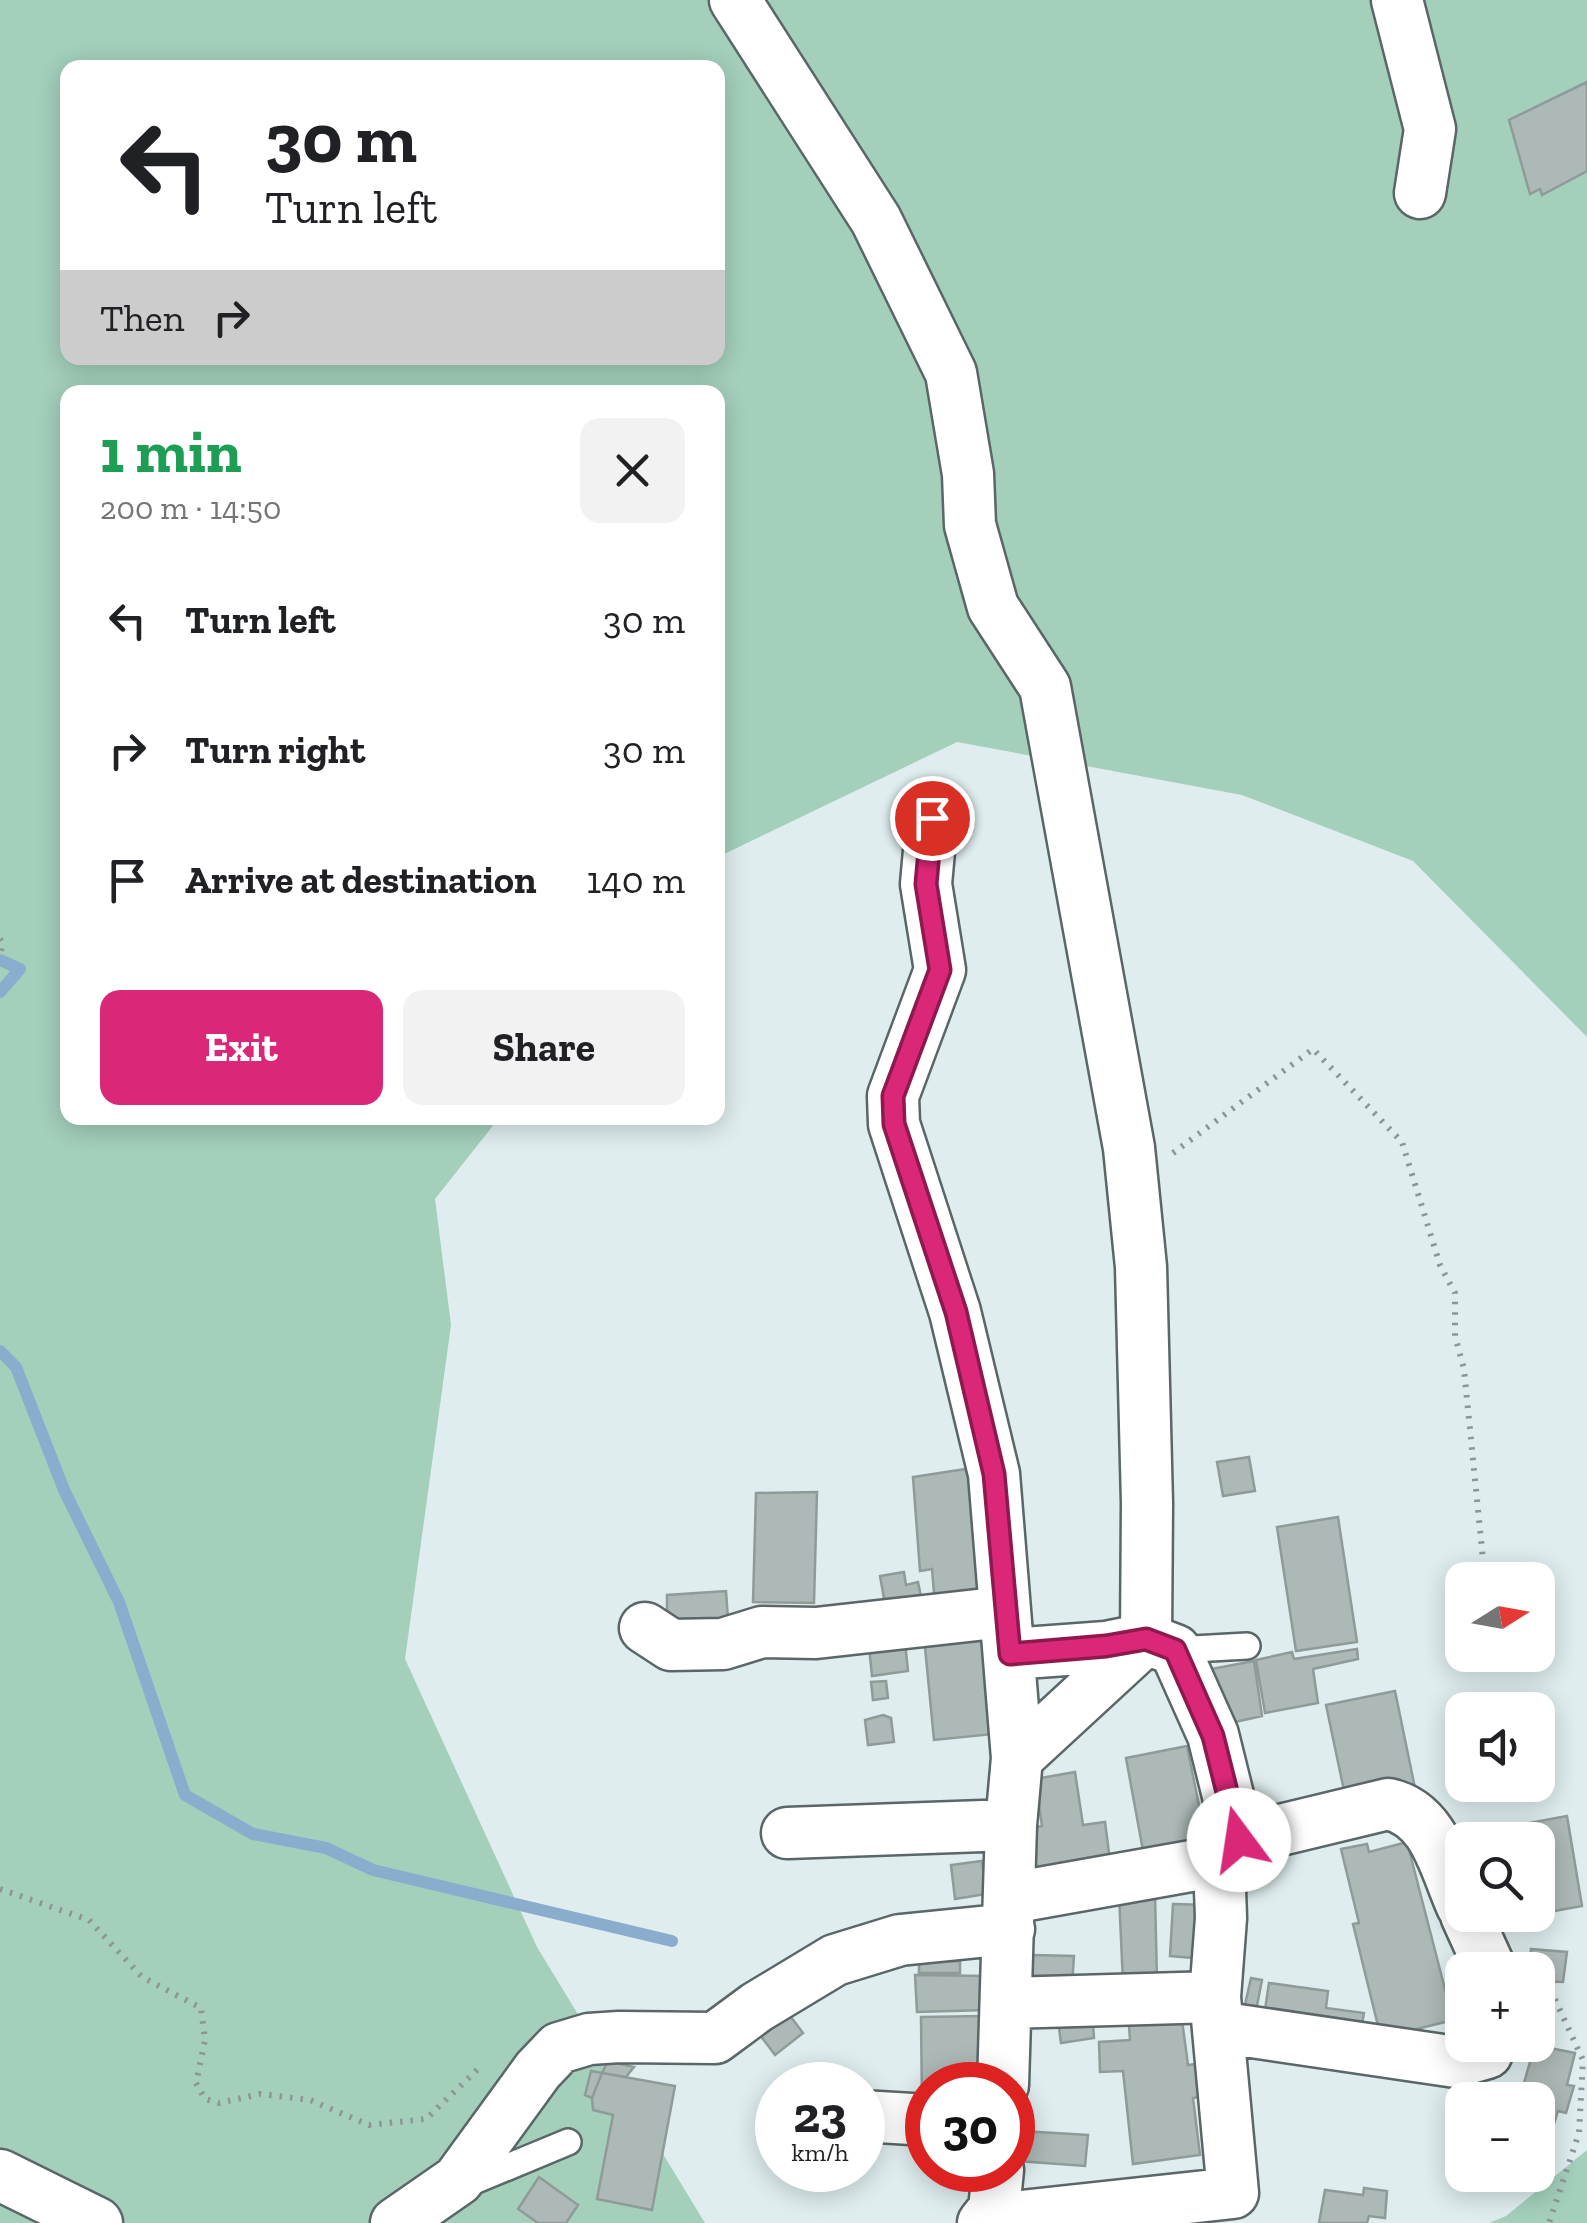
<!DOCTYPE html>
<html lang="en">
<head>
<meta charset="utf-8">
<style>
	body { margin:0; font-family:"Zilla Slab",serif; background:#f2f2f2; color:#202124; height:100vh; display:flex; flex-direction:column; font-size:38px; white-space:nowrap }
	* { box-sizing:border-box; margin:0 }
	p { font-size:32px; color:#757577 }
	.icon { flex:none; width:55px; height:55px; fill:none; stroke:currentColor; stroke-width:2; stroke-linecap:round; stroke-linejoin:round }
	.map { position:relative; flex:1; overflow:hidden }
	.panel { position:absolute; left:60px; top:385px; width:665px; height:740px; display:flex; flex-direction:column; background:#fff; border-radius:20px; box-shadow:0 5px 25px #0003 }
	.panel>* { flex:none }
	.guide { position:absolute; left:60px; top:60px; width:665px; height:305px; border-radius:20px; box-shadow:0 5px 25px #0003; background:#fff; color:#202124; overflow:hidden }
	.needle { width:65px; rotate:79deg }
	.tools { position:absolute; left:1445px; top:1562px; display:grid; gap:20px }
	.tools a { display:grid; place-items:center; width:110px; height:110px; border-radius:20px; background:#fff; box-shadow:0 5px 25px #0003; font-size:50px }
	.speed { position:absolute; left:755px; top:2062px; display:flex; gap:20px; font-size:50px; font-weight:700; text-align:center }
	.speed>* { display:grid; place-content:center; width:130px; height:130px; border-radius:50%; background:#fff; box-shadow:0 5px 25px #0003; line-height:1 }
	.speed small { font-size:25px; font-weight:400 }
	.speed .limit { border:15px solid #d22; background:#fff; color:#111 }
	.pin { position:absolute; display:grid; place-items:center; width:85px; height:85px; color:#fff; margin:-42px; border:5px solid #fff; border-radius:50%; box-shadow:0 2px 10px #0007 }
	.me { position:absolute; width:110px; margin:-55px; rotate:346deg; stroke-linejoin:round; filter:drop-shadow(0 0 8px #0008) }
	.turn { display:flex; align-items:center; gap:35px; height:210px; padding:0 40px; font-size:45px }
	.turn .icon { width:130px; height:130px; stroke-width:2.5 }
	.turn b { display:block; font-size:70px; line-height:85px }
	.then { display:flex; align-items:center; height:95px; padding:0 40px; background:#0003; gap:20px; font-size:38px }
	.round { display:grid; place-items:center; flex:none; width:105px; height:105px; border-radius:20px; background:#f2f2f2 }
	.headline { display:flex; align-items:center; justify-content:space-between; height:170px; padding:0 40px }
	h1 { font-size:60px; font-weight:700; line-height:75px; color:#1e9e55 }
	.button { display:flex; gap:20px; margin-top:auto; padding:20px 40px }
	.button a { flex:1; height:115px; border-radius:20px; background:#db2777; color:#fff; font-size:40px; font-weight:700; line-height:115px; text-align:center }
	.button a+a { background:#f2f2f2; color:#202124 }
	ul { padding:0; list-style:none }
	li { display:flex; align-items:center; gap:30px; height:130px; padding:0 40px }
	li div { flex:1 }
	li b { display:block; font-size:38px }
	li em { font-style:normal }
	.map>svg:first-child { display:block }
</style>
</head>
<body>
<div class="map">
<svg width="1587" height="2223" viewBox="0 0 1587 2223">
	<rect width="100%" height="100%" fill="#dfedee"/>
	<path fill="#a3cfbb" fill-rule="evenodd" d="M0,0H1587V1037L1413,861L1242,795L957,742L718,857V392H68V1118H499L435,1199L451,1325L405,1659L537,1947L705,2223H0ZM68,68H718V358H68Z
		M1587,2150V2223H1489L1506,2216Z"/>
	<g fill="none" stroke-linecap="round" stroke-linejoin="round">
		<path stroke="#8badcd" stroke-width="12" d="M0,960L20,969L0,992
			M0,1351L16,1367L64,1490L119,1602L185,1795L253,1834L326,1848L373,1870L672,1941"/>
	</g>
	<path fill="#adb9b7" stroke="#8f9b99" stroke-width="2.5" d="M1587,82V171L1542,195L1540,189L1530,194L1509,120Z
		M1249,1457L1255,1491L1223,1496L1217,1462Z
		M972,1468L988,1596L935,1605L932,1569L920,1571L913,1477Z
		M817,1492L814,1603L753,1602L756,1493Z
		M1338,1517L1357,1642L1296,1651L1277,1527Z
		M904,1572L906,1585L918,1582L924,1611L887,1615L880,1576Z
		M726,1591L728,1619L667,1625V1595Z
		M985,1630L994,1734L934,1740L924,1637Z
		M904,1633L908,1671L872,1676L868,1637Z
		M1357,1649L1358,1659L1313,1669L1318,1703L1265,1713L1256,1660L1292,1652L1294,1659Z
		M1254,1661L1262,1716L1217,1726L1206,1670Z
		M886,1681L888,1698L873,1700L871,1682Z
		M1395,1691L1415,1788L1346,1800L1326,1705Z
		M883,1715L891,1718L894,1742L868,1745L865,1720Z
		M1187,1746L1207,1845L1144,1856L1126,1758Z
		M1075,1772L1083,1825L1105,1822L1111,1868L1034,1879L1027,1828L1042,1826L1035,1779Z
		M1567,1816L1582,1906L1538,1914V1840H1520L1518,1825Z
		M1407,1842L1453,2020L1381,2038L1353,1924L1359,1923L1341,1849L1367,1844L1369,1852Z
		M982,1861L986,1894L955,1899L951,1865Z
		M1155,1894L1157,1981L1123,1983L1119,1895Z
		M1173,1904L1207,1905L1205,1959L1170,1956Z
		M1531,1949L1567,1952L1563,1982L1538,1981V1970H1530Z
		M1033,1955L1074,1956L1072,1986L1032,1984Z
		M960,1961V1973H919V1962Z
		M915,1975L986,1976L987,2010L917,2012Z
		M1251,1978L1262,1980L1254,2021L1242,2018Z
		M1269,1983L1328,1991L1326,2008L1364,2013L1359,2039L1263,2023Z
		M1180,2005L1188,2065L1205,2063L1208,2095L1193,2098L1200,2155L1133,2164L1123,2071L1100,2072L1099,2042L1130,2040L1128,2012Z
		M785,2009L803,2033L775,2055L757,2031Z
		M1092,2009L1094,2038L1061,2043L1057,2013Z
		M985,2016L986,2085H928V2103H922L921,2017Z
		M1535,2045L1575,2053L1567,2085L1574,2086L1566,2113L1558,2111L1550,2137L1538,2134V2100H1519Z
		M608,2061L634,2067L626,2077L602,2073Z
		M591,2071L602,2073L592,2098L585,2095Z
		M602,2073L675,2086L652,2210L597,2199L613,2115L593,2110L592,2098Z
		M1021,2131L1088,2135L1085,2166L1018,2161Z
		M539,2177L578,2205L566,2223H538L518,2209Z
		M1364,2188L1387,2191L1385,2218L1369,2216L1367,2223H1319L1325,2190L1363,2195Z"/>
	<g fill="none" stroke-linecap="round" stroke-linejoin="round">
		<g stroke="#5a6667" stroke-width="30">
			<path id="lane" d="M1175,1650L1247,1646
				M462,2186L568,2142"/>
		</g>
		<g stroke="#5a6667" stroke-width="55">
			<path id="street" d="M735,0L876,220L951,373L968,474L970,525L993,607L1045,687L1129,1148L1141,1267L1147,1503L1146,1639L1017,1758L1011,1825L1003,2085
				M1397,0L1430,129L1420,193
				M932,818L926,884L940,970L893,1096L894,1124L955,1312L994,1474L1017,1758
				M645,1628L671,1645L723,1644L762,1632L816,1633L1004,1612
				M1010,1654L1106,1647L1146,1639L1175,1650L1213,1735L1239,1840L1236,1854L1219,1861L1011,1898
				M787,1833L1011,1825
				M1239,1840L1388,1804C1435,1814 1444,1866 1462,1906
				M1466,1915L1491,1970
				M1006,2003L1215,1997
				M1218,2027L1456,2062L1487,2053L1490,2045
				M862,2116L928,2120
				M0,2175L97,2223
				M986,2220L1233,2193L1215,1997L1221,1918L1219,1861
				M396,2223L458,2180L538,2070L559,2048L589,2039L619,2037L715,2038L757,2007L835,1960L900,1940L1009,1929
				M983,2223L994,2209L998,2170"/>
		</g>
		<path stroke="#8c9696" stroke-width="6" stroke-dasharray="2.5 8" stroke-linecap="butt" d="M0,939L3,943L0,955
			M1173,1153L1313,1049L1402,1142L1440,1265L1455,1293V1336L1464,1369L1485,1580
			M0,1889L89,1920L142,1977L201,2008L205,2040L196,2083L205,2099L219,2103L260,2094L310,2100L369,2125L426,2119L479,2068
			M1538,1992L1552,1993L1583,2060L1579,2133L1549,2223"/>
		<use href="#lane" stroke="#fff" stroke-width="25"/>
		<use href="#street" stroke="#fff" stroke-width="50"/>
	</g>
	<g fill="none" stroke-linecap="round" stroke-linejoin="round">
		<g stroke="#8e194d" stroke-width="25">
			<path id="route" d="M932,818L926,884L940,970L893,1096L894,1124L956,1312L994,1474L1010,1654L1106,1646L1146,1639L1175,1650L1213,1736L1239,1840"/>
		</g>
		<use href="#route" stroke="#db2777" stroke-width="18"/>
	</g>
</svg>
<div class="tools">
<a><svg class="needle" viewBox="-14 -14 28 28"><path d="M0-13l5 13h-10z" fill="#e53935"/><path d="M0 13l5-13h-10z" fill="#757577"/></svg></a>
<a><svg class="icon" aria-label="sound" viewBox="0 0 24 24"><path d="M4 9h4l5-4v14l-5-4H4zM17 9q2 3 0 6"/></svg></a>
<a><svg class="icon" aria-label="search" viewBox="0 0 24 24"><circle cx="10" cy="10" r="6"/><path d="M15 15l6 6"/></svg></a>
<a>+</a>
<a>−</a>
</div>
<div class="speed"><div>23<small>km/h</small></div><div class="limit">30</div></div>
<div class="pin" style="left:932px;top:818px;background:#d93025"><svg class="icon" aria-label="arrive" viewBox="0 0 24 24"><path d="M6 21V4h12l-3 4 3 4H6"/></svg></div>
<svg class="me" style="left:1239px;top:1840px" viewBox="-20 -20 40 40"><circle r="19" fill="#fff"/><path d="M0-13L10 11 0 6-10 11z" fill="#db2777"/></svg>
<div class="guide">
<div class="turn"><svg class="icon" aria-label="left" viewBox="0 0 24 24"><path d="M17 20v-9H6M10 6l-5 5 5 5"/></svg><div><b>30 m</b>Turn left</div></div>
<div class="then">Then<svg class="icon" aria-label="right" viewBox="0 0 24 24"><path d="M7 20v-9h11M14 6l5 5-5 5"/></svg></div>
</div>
<section class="panel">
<div class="headline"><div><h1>1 min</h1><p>200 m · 14:50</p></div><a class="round"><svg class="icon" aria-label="close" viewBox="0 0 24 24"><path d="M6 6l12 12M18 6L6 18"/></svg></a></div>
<ul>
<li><svg class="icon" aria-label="left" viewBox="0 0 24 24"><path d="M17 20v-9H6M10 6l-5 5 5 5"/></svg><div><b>Turn left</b></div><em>30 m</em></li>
<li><svg class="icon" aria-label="right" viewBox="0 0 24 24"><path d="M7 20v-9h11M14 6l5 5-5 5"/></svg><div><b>Turn right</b></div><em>30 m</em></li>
<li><svg class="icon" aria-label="arrive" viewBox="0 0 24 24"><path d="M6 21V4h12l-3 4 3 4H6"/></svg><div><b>Arrive at destination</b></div><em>140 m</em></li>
</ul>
<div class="button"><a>Exit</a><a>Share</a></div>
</section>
</div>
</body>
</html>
